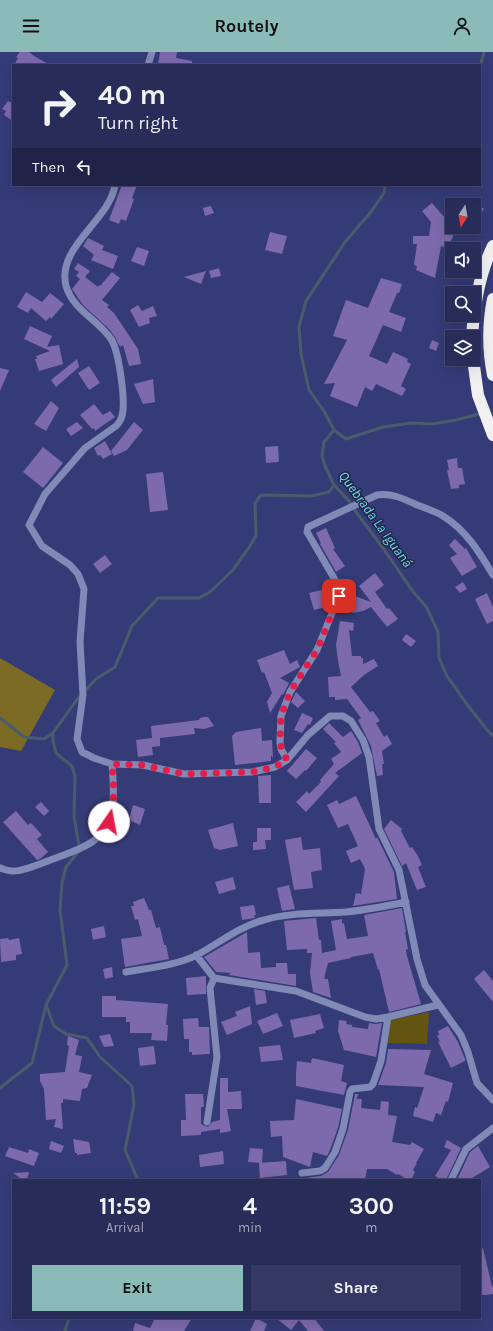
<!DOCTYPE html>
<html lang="en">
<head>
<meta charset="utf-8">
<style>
	body { margin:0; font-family:Karla,sans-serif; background:#343862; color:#f1f3f6; height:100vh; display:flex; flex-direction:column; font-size:15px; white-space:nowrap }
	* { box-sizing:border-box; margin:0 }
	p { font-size:13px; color:#a5a7ba }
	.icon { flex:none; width:22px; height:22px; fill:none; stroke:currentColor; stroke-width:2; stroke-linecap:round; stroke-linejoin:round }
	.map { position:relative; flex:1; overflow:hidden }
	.drawer { position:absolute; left:12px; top:1127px; width:469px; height:140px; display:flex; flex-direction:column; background:#282c59; border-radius:0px; box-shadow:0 4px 16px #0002,0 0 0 1px #44486f }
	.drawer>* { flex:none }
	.banner { position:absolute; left:12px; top:12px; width:469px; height:122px; border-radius:0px; box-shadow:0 4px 16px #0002,0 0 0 1px #44486f; background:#282c59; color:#f1f3f6; overflow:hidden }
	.needle { width:26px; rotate:191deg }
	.fabs { position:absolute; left:445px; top:146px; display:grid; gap:8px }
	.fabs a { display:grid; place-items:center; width:36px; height:36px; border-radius:0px; background:#282c59; box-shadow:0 4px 16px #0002,0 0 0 1px #44486f; font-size:20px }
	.pin { position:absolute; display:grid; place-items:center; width:34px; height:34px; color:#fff; margin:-17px; border-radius:8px; box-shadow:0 2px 6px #0006 }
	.me { position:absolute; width:44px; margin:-22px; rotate:12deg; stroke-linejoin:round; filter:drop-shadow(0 0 3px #0008) }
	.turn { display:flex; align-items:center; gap:14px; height:84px; padding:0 20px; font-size:18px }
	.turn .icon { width:52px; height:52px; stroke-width:2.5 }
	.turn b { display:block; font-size:28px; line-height:34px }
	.then { display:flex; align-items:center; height:38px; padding:0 20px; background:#0003; gap:8px; font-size:15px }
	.eta { display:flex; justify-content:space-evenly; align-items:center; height:68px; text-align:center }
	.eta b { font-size:24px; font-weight:700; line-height:28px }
	.cta { display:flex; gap:8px; margin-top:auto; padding:8px 20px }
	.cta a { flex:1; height:46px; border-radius:0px; background:#8bbbb9; color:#111; font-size:16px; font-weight:700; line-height:46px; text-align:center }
	.cta a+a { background:#343862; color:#f1f3f6 }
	header { display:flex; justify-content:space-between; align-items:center; height:52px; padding:0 20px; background:#8bbbb9; color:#111; font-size:18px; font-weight:700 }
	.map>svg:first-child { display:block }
</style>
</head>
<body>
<header><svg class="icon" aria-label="menu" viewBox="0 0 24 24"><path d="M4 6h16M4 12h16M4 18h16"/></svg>Routely<svg class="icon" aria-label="person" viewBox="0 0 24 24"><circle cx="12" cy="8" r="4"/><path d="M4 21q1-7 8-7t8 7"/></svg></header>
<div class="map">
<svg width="493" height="1279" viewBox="0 0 493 1279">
	<rect width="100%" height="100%" fill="#353b77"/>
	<path fill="#635511" d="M429,960L427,992L388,991L389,968Z"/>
	<path fill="#7b6b25" d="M0,606L55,638L21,699L0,695Z"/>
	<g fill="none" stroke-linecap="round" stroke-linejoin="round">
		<path stroke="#4a5c6b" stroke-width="3" d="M480,15L484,0
			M385,133L384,141L370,161L345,190L306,249L299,275L301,302L309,338L324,359L334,378L324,390L322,403L325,414L334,433L350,450L356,460L383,496L411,537L427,556L438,580L439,606L447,624L466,651L487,678L493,684
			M334,378L346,387L383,375L412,371L432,372L456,368L475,363L481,362
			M0,666L24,685L44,687L53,681
			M0,1036L32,1011L46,953
			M138,1128L125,1098L134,1053L132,1034L100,1005L87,986L66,982L54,974L46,953L67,913L60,858L62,831L66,815L78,800L79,793L74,765L75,724L72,714L56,701L53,689V681L78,646L96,627L115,615L132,574L158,546H199L210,540L233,518L252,491L256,483L255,451L261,443L312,444L329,440L334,433
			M65,1279L69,1266"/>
	</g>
	<path fill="#7d6aac" d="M20,0H29L34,4L50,13H14L18,6L16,5Z
		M160,0H177L176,6L192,9V13H158Z
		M8,49L12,51L13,49V69L4,63L6,59L2,57Z
		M122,133H137L132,146L134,147L126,169L121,167L119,172L109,168Z
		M432,151L445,166L449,151H452V176H456L454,182L450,191L448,189L444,195L441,194L435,226L416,218L417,214L414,213L417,192H413V184H429L431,170L422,159Z
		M211,154L214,161L205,164L203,156Z
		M476,155L484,156L474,177V160Z
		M270,180L287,184L282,202L265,198Z
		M88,186L104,194L102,198L118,204L113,217L91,208L94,203L83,194Z
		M137,195L149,199L144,214L131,209Z
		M78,211L90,219L85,225L98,235L99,233L100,234L112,220L120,226L102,248L109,253L107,255L114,261L138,297L141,312L129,314L123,293L120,295L115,285L109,277L83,253L74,240L72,237L80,227L76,224L79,220L74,217Z
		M219,216L221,224L211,226L209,219Z
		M206,219L201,232L184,225Z
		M381,226L402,232L399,241H397L389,260L406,266L401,280L383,273L369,304L387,312L393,300L408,307L407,310L411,312L401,334L406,337L402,344L376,332L372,339L365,335L357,355L330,344L335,331L324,332L347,288L333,284L346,248L368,256Z
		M26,240L42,250L50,241L64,252L51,267L50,265L46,269L31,256L28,261L17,255Z
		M138,253L142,259L153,254L157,264L149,266L150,271L139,275L130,258Z
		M30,274L52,284L47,295L59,293L63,312L39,319L35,307H37L36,304L50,299L24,287Z
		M432,288L439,291L436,299L429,296Z
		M77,307L79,315L56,335L51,328Z
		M89,314L100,331L89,338L78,321Z
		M0,316L9,318L0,339Z
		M153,327L155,350L143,352L134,332Z
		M51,349L59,356L46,379L34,372Z
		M94,352L103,363L110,359L115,365L95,379L94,376L92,377L80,363Z
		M77,370L83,376L71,384L66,377Z
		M134,370L143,378L127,398L114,404L111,399Z
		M105,389L112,402L103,407L100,403L98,404L94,396Z
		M278,394L279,410L266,411L265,395Z
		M43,395L63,411L43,436L23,420Z
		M457,406L458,416H462L465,432L459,433V436L451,437L447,418H449L447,408Z
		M163,420L168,458L150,460L146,422Z
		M326,476L335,496L333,497L345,514L336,520L320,492L321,491L316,481Z
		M455,487L465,497L466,496L477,515L462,524L450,506L457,502L449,493Z
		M105,503L112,512L100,521L93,512Z
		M375,521L384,533L375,540L387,557L389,556L398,567L387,575L371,555L363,559L352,561L353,558L345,554L349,542L371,550L359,534Z
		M463,530L467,537L460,541L455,535Z
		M326,537L330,554L314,558L309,541Z
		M487,541L493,555V569L487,572L475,547Z
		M340,569L354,571L353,579L349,578L352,604H361V606H363V612L374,607L378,614L364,623L351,635L370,660L373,659L380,669L376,671L384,685L387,683L392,692L382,699L384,712H382L383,723L377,724L371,694L358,668L361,666L347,647L335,648V645H329L328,625L341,624L338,609L336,593Z
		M406,582L416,589L411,595L402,588Z
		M284,598L290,612L297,608L300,615L280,626L289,631L283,643L282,642L270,661L267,650L272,641L264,620L262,621L257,608Z
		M296,640L305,649L298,656L291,650Z
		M302,661L313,666L310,673L308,672L302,681L294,678Z
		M204,665H208L214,674L204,677L194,676L195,682L160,686V694L152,695L153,703L138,705L136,688L152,686L151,674L199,668L200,666Z
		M329,671L343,685L351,679L358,690L362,701L335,721L339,724L306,760L296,750L307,739L309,742L321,730L320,728L334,712L331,707L341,700L334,691L336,690L323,677Z
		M261,676L262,689L272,688L273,706L271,703V709L235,713L232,684L236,680Z
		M306,697L317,706L306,719L305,718L296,727L287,719Z
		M271,723V751H259L258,724Z
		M356,744L376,787L377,785L394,820L397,847L353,854L356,841L361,842L365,817L360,807L351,811L346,799L358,794L348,772L338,776L327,753L337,748L339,752Z
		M41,750L49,759L44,764L35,755Z
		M133,753L145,757L140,773L129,768Z
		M16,759L28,773L31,771L42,783L37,787L48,800L40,807L37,808L3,770Z
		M391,768L402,777L401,779L410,796L412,795L418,804L422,813L418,815L426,835L417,838L406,811L402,814L384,777Z
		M233,771L238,794L220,798L214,796L208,778Z
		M257,776H271V788H265L266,797L253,798V790H257Z
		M301,785L303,798L320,796L322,818L311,820L313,836L294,838L285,788Z
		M233,825L236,837L219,842L215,830Z
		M289,833L295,857L282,859L277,836Z
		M144,846L149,858H151L156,876L160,875L164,893H166L169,907L125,915L121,887L142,884L138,867L135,868L131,854H134L133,850Z
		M254,853L256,863H254L255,866L242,868L240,855Z
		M402,856L406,880H405L408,897L406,898L407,904L421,952L389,960L379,917L378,918L373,901L351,905V906L328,911L324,927H328L331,946L313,940L310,921L312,901H307V897L287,898L284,869L316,866L319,888H321L322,901L336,898L331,869L342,867V872L344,871L347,887L368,884L364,863Z
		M104,874L106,885L93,888L91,877Z
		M247,880L248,901L260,900L261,916L276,915V911H287L288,922H296V934L229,923L230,921L216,920L204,905Z
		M8,886L9,888L19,886L22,902L16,903V908L1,910L0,887Z
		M112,915L113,925L105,927L103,917Z
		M484,918L493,929V950L474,927Z
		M206,924V942L187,943L186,926Z
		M254,937L265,939L267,951L256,953Z
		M102,944H116V948L168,952L166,973H168L167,989L151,988L152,981H130V970H126V965H102Z
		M250,954L252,972L227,983L221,970L237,964L235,960Z
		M277,961L283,974L263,982L257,969Z
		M320,962L324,976L315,979L316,981L294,986L290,968Z
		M198,966L199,975H209L210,1002L192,1003V1000H189V987H184L183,967Z
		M339,968L347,969L346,972L352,973V975L368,977L369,971L375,972L382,971L376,1005L344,998L338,979Z
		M448,974L458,990L465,1007V1009L451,1016L438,990L440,989L437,984L439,983L438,979Z
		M110,982L114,994L104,995L99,984Z
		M68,984L79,988L75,1003L82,1004L79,1020L92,1023L87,1036L82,1037L80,1049L63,1047V1051H61L63,1077L54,1075L56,1067L46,1068L44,1037L40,1029V1022L65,1020L69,994L67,993Z
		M280,993L283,1008L261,1010L259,995Z
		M154,994L156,1012L140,1014L138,996Z
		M388,997L431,998L424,1022L453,1031L448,1050L446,1049L441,1063L436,1061L433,1070L413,1064L415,1055L417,1056L424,1035L378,1033L386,1011Z
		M312,1006L344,1013L341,1029L347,1031L344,1043L296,1034V1021L297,1009L311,1011Z
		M220,1026H228V1040L241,1039L242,1057H227L231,1079L220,1081V1077L201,1080V1083L181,1084V1068H186L185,1042H203L204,1055H201V1072L208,1075L212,1070L220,1068Z
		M355,1042H358L357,1047H362L361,1056L380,1058L381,1049L389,1050L388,1063L397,1064L392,1090L410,1093L412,1090L424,1097L416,1111H417L413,1118L415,1120L411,1128H408L398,1122L397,1123L387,1117H367L365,1128H306L305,1126L321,1124L328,1120L339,1103L348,1078Z
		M296,1047L342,1057L338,1076L330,1098L327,1104L313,1100L310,1115L283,1105L282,1084L271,1085L270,1069L294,1068Z
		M73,1087L89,1090L91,1101L77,1103V1101H75Z
		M447,1088L461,1096L446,1128H442L435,1124L451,1098L444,1095Z
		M51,1089L64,1094L61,1101L49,1097Z
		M478,1094L490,1115L469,1128H457L470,1100Z
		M9,1095L28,1101L29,1097L39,1101L34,1114L5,1104Z
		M250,1096L263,1097L262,1111L248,1110Z
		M223,1099L224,1112L200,1115L199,1103Z
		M286,1109L287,1123L260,1126L259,1111Z
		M29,1120L27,1128H23L13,1121Z
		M483,1196L492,1235L493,1234V1242L485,1243H480V1197Z
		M155,1266H192L184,1279H133L135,1271L150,1276Z
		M256,1266L267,1272L264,1279H250Z
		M276,1266H314L324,1279H308L299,1268L291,1278Z"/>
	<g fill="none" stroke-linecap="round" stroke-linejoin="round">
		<path stroke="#8189b6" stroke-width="7" d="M148,13L152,0
			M115,133C110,168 56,195 66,234C73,258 97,267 111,287C119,299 126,350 122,364C121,368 119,371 116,374L85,396L45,442L29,473L42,494L70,513L78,522L84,537L80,590L83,643L77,687L82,700L94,706L112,712L143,713L184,722L252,720L275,715L287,708L308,683L330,664H343L351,669L363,688L369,705L379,777L399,818L417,907L425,933L461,983L468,1000L477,1031L493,1048
			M287,708L281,697L280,690L281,664L290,640L317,598L339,544L338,533L310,485L307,480L308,475L377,443C391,441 402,446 415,452C424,456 435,459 443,464C466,478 480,501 493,523
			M0,816C4,817 8,819 12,819C23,820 42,811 53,807C66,802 80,798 92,790C118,773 114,739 112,712
			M196,903L214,926L210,936L217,1005L207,1070
			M126,920C148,916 178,913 197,903C219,891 240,874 264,868C290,860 319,862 346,860C366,858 386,854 406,850
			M214,926L296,939L365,965L376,967L388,965L438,953
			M302,1121L320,1119L325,1116L335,1100L343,1077L350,1040L352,1037L370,1035L373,1032L381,1009L388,965
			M451,1128L466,1097L493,1076"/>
		<path stroke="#f1f1f1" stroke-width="12" d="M493,247C488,272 488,298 493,323
			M472,285C474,254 479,222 493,194
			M473,307L478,343L493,383"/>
	</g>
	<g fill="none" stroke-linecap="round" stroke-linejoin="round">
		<path stroke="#e11d48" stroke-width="7" stroke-dasharray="0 12.6" d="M109,770C115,751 114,732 112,712L143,713L184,722L252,720L275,715L287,708L282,698L280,690L281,664L290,640L317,598L339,544"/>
	</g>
	<g text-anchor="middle" stroke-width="3" stroke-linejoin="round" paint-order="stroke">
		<g font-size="14" font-style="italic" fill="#6bdbf7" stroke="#222642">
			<text transform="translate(376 467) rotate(54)" y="5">Quebrada La Iguaná</text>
		</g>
	</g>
</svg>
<div class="fabs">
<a><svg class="needle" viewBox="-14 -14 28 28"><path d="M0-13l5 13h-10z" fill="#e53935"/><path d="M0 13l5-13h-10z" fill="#a5a7ba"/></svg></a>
<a><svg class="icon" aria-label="sound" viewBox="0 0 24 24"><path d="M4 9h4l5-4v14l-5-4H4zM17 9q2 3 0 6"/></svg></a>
<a><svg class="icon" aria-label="search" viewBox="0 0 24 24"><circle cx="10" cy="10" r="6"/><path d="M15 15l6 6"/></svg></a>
<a><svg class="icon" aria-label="layers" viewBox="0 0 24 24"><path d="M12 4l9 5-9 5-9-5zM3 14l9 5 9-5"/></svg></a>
</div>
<div class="pin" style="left:339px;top:544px;background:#d93025"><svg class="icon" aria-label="arrive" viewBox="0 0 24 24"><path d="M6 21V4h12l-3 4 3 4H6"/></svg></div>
<svg class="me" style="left:109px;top:770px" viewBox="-20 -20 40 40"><circle r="19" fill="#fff"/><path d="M0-13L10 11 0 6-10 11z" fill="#e11d48"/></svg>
<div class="banner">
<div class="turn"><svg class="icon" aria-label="right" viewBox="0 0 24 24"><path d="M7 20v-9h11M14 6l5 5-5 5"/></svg><div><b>40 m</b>Turn right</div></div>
<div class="then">Then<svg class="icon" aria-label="left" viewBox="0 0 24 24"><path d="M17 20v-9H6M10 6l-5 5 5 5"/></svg></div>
</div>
<section class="drawer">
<div class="eta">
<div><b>11:59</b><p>Arrival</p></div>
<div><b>4</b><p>min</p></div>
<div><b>300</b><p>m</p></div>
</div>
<div class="cta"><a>Exit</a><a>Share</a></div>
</section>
</div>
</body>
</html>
